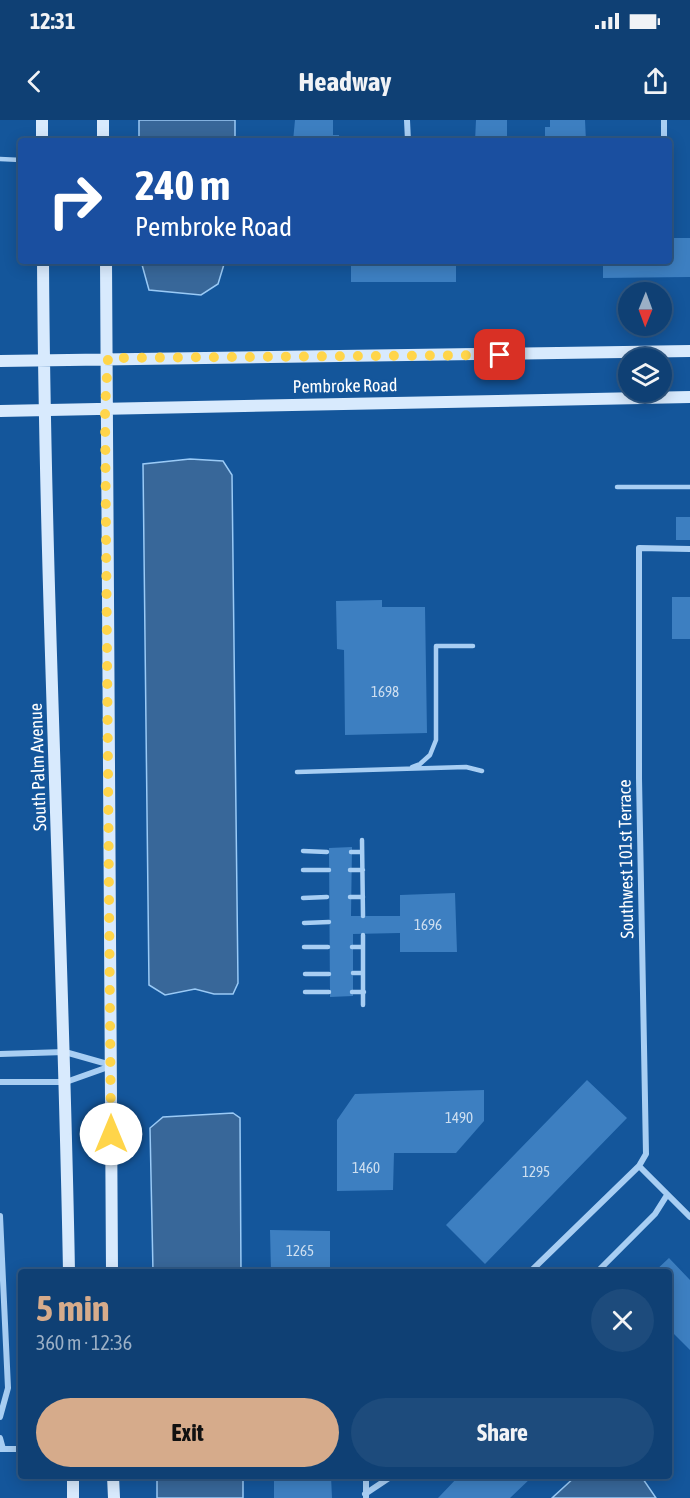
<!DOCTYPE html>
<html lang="en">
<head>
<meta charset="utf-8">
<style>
	body { margin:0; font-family:"Asap Condensed",sans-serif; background:#1d4b7c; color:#f1f3f6; height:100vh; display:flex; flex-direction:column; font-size:22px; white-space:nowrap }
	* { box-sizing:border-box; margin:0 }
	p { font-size:20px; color:#9bafc5 }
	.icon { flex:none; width:33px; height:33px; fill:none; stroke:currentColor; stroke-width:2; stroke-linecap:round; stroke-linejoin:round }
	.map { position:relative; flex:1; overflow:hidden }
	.details { position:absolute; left:18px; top:1149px; width:654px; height:210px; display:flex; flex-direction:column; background:#0f4074; border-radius:6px; box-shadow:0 3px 15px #0003,0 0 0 2px #2f5986 }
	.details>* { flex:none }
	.hud { position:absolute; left:18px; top:18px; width:654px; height:126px; border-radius:6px; box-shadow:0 3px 15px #0003,0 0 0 2px #2f5986; background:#1a4fa0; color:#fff; overflow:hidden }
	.needle { width:39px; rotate:181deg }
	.controls { position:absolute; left:618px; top:162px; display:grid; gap:12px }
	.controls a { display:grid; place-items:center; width:54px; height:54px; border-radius:50%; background:#0f4074; box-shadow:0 3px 15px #0003,0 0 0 2px #2f5986; font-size:30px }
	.pin { position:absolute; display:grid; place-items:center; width:51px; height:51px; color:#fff; margin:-26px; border-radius:12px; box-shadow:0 3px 9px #0006 }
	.me { position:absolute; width:66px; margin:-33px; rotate:0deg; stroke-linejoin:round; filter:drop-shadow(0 0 4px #0008) }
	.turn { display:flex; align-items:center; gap:21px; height:126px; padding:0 18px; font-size:27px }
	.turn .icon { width:78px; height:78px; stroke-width:2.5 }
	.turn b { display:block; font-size:42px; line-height:51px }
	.round { display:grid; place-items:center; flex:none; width:63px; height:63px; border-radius:32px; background:#1d4b7c }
	.overview { display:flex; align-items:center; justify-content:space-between; height:102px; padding:0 18px }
	h1 { font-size:36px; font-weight:700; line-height:45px; color:#d6ab8b }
	.primary-button { display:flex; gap:12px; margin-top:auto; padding:12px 18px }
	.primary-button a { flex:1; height:69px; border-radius:36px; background:#d6ab8b; color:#111; font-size:24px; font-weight:700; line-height:69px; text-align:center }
	.primary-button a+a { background:#1d4b7c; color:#f1f3f6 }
	.status { display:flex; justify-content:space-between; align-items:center; height:42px; padding:0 30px; background:#0f4074; direction:ltr }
	.status svg { height:16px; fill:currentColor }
	header { display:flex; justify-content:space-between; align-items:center; height:78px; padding:0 18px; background:#0f4074; font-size:27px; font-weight:700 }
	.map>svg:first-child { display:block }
</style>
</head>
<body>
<div class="status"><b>12:31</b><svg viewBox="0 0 49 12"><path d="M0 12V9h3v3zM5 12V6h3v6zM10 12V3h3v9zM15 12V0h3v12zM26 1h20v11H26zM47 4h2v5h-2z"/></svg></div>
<header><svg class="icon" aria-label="back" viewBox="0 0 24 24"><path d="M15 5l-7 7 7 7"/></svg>Headway<svg class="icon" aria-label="share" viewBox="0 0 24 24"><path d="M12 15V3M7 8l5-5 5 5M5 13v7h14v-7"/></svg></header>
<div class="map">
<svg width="690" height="1378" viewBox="0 0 690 1378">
	<rect width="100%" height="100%" fill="#14569b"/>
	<path fill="#386799" stroke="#9acaf6" stroke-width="1.5" d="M139,0H235V21H139Z
		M141,141H225L218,164L201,175L149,170Z
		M190,339L223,341L232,355L238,863L233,874H214L195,869L165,875L149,865L143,344Z
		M233,993L240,998L241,1152H153L150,1008L163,997Z
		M157,1356H243V1378H157Z
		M576,1356H641L656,1378H552Z"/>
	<path fill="#3d7fc1" d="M295,0H333V15H339V21H293Z
		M476,0H507V21H475Z
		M550,0H585L586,21H545V7H550Z
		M669,118H690V157L603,158V141H669Z
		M351,141H456V162H351Z
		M676,397H690V420H676Z
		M672,477H690V519H672Z
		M382,480V487H425L427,613L345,615L344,530L337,529L336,481Z
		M352,727L351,796H400V775L455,773L457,832H400V813L353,814V876L330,877L329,728Z
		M587,960L627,998L485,1144L446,1105Z
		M484,970V1001L456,1033H394L393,1070L337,1071V1000L355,974Z
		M270,1110L330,1111V1152H271Z
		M669,1138L690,1160V1230L669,1209V1152H654Z
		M274,1356H331L332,1378H274Z
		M459,1356H533L510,1378H438Z"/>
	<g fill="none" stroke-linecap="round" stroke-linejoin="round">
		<path stroke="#a8cef3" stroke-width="4.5" d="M0,39L21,40
			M617,367H690
			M412,647L420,644L430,635L436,620V526H473
			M297,652L466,647L482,651
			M362,720L363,796
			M303,731L327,732
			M351,732H362
			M303,750H329
			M350,750H363
			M350,777H363
			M303,778L327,777
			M304,803L329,802
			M363,815V885
			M304,827H328
			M352,827H363
			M353,853H363
			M305,854H329
			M305,872H329
			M352,872H364"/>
		<path stroke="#a8cef3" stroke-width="6" d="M407,0L408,21
			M664,0V21
			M0,934L65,932L111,945
			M0,962H66L111,946
			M639,1046L690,1097
			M0,1096L8,1268L0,1297
			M530,1152L639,1046L646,1034L639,658V428L690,429
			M597,1152L655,1094L667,1075
			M0,1318L3,1329
			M0,1329H21
			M365,1374L392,1356
			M366,1377V1356"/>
		<path stroke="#d8eafd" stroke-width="12" d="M42,0V21
			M103,0V21
			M43,141C45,478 63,815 69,1152
			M106,141L112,1152
			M0,241L690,231
			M0,291L690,277
			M73,1356V1378
			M113,1356L114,1378"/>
	</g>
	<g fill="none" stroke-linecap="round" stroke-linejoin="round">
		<path stroke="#ffd54a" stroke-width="10" stroke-dasharray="0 18" d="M111,1014L105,289L108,238L500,235"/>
	</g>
	<g text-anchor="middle" stroke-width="4.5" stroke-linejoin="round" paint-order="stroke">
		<g font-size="15" fill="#cedff0">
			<text x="385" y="577">1698</text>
			<text x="428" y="810">1696</text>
			<text x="459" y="1003">1490</text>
			<text x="366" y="1053">1460</text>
			<text x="536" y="1057">1295</text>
			<text x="300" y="1136">1265</text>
		</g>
		<g font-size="18" fill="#fff" stroke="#14569b">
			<text transform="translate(345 266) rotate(-1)" y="6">Pembroke Road</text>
			<text transform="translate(38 647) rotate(-92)" y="6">South Palm Avenue</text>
			<text transform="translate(626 739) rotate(-91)" y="6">Southwest 101st Terrace</text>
		</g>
	</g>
</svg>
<div class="controls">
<a><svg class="needle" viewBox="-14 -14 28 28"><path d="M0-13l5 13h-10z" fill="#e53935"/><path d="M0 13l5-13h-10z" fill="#9bafc5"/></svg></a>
<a><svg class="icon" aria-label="layers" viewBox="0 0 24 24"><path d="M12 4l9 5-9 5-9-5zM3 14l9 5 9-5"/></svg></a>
</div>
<div class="pin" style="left:500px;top:235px;background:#d93025"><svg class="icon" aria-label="arrive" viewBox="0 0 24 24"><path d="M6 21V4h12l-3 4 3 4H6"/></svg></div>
<svg class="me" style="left:111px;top:1014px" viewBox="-20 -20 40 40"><circle r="19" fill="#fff"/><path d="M0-13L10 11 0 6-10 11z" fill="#ffd54a"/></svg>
<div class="hud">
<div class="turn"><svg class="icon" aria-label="right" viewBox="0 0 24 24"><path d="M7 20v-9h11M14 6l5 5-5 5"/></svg><div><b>240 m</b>Pembroke Road</div></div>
</div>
<section class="details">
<div class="overview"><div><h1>5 min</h1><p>360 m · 12:36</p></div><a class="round"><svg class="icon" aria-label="close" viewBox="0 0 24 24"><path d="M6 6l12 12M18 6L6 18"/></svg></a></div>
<div class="primary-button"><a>Exit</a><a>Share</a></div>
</section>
</div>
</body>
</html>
